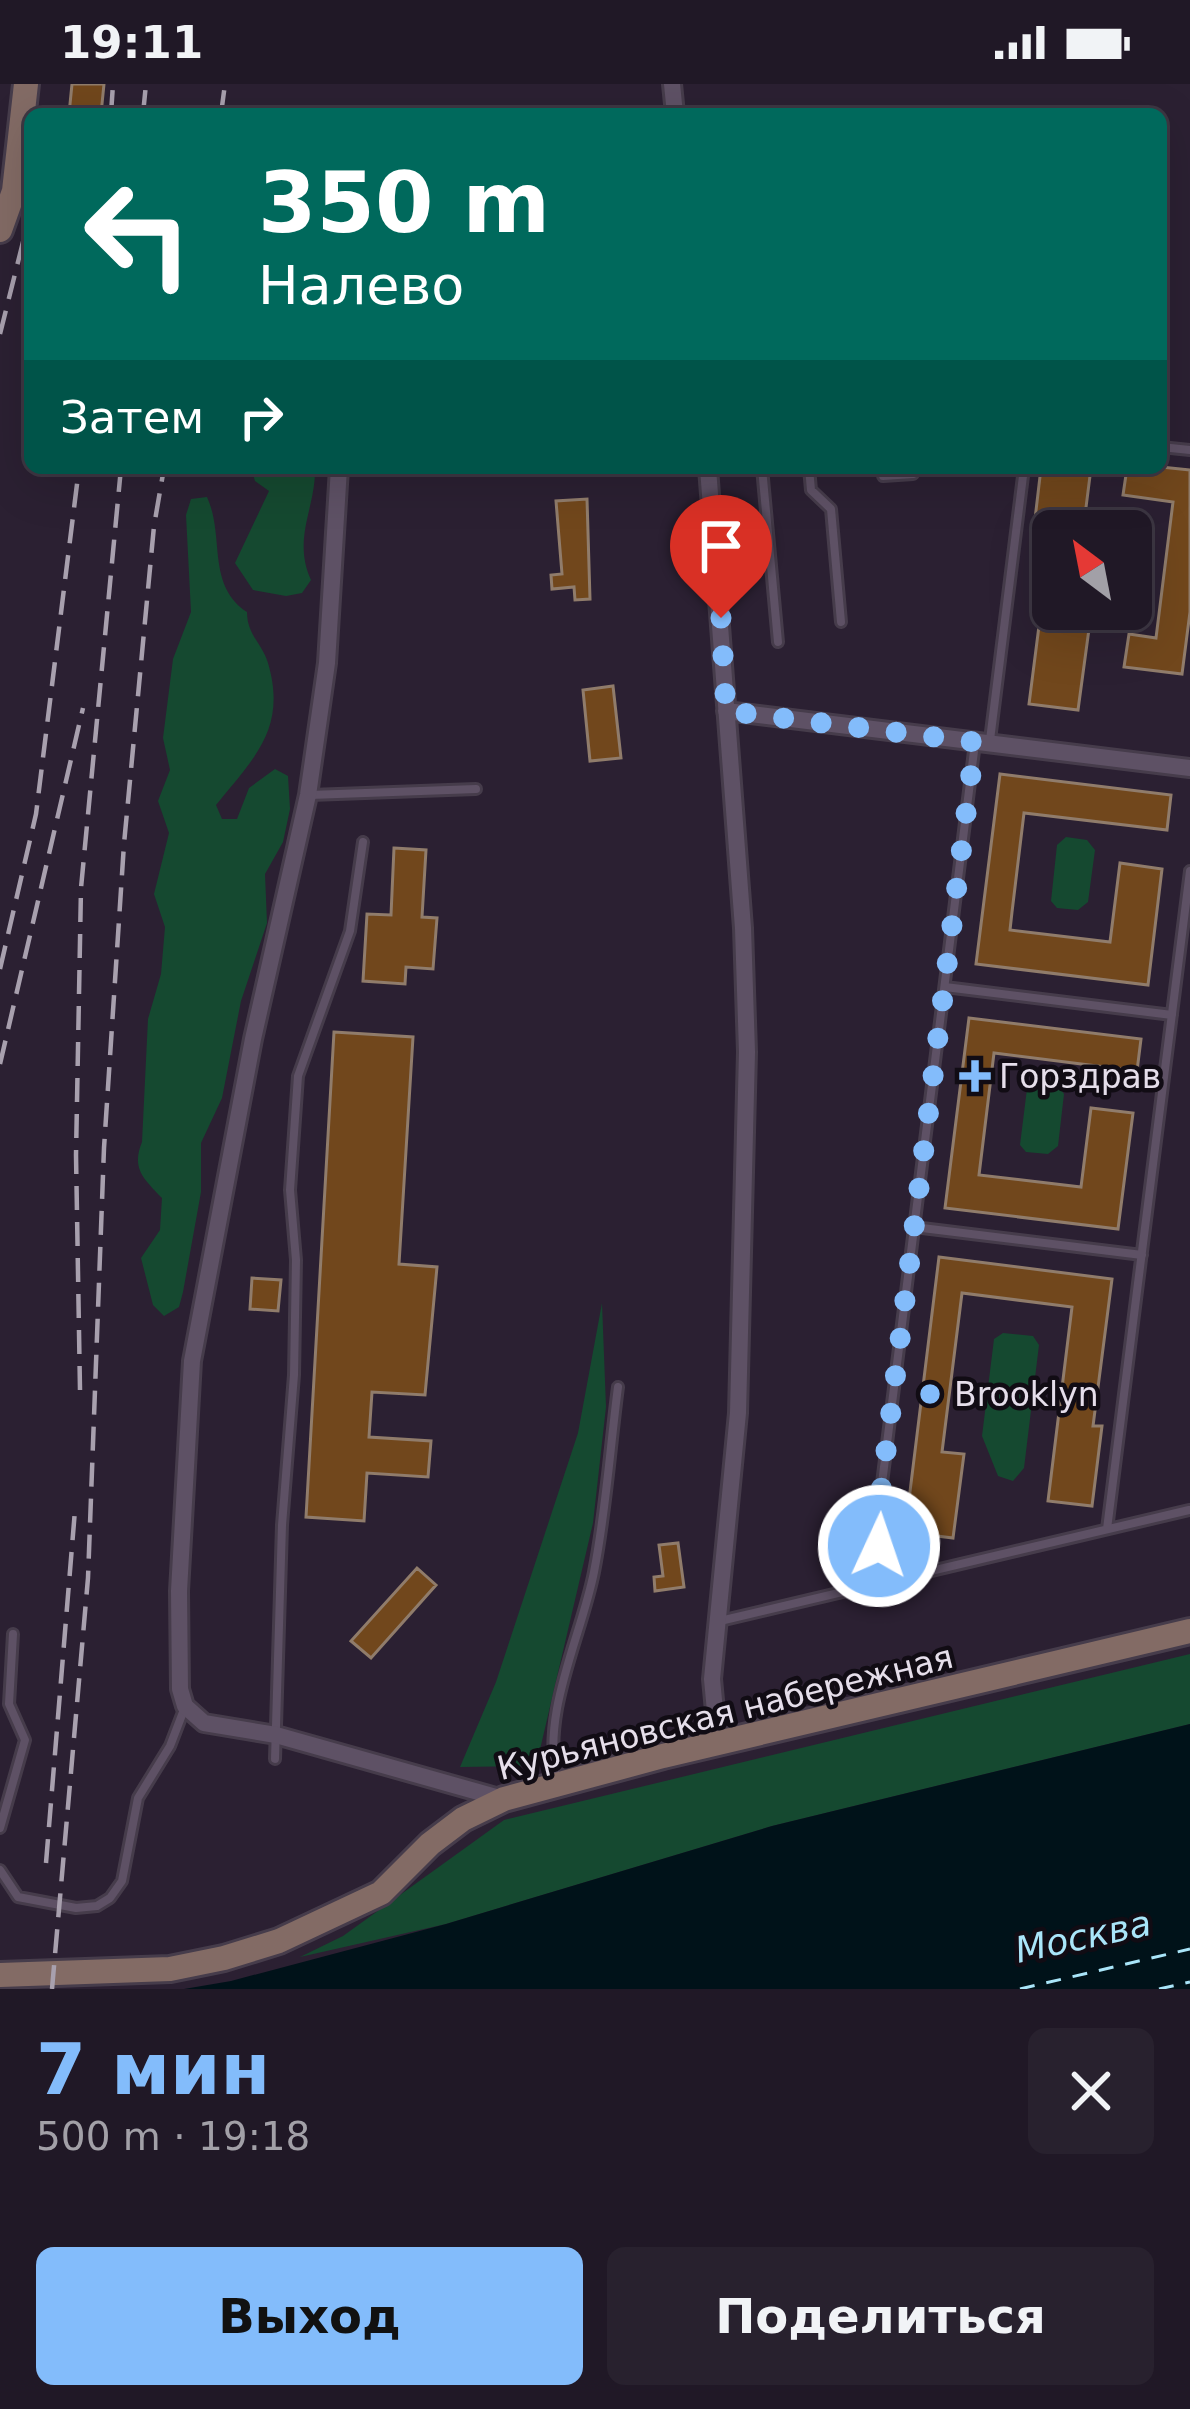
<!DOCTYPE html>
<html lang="ru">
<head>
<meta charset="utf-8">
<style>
	body { margin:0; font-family:"DejaVu Sans",sans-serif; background:#28212e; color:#f1f3f6; height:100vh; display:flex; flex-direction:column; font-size:45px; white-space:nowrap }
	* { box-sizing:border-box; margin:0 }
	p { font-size:39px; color:#a2a0a7 }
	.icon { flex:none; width:66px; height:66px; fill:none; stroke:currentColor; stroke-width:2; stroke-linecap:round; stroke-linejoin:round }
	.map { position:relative; height:1905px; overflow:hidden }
	.side { display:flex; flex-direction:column; background:#201826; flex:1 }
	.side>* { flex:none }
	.guide { position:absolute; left:24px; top:24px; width:1143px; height:366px; border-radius:18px; box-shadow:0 12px 48px #0002,0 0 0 3px #3d3743; background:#00695c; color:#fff; overflow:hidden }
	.needle { width:78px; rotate:328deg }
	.tools { position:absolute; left:1032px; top:426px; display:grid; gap:24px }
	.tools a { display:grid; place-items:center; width:120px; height:120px; border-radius:18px; background:#201826; box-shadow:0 12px 48px #0002,0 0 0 3px #3d3743; font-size:60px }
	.pin { position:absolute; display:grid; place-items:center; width:102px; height:102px; color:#fff; margin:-123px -51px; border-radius:50% 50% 50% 0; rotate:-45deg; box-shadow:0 0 12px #0007 }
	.pin .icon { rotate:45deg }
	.me { position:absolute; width:132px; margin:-66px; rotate:3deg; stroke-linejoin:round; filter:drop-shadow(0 0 9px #0008) }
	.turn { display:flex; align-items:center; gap:42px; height:252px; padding:0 36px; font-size:54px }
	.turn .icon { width:156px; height:156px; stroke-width:2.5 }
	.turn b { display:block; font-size:84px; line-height:102px }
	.then { display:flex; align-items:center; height:114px; padding:0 36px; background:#0003; gap:24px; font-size:45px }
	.round { display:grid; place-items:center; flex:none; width:126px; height:126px; border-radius:18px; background:#28212e }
	.summary { display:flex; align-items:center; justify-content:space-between; height:204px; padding:0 36px }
	h1 { font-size:72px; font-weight:600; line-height:90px; color:#83bcfb }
	.button { display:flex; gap:24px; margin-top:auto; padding:24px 36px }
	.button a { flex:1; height:138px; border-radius:18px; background:#83bcfb; color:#111; font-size:48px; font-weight:600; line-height:138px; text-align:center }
	.button a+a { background:#28212e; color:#f1f3f6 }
	.status { display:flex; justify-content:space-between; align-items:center; height:84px; padding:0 60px; background:#201826; direction:ltr }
	.status svg { height:33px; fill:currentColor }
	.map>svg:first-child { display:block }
</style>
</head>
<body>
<div class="status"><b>19:11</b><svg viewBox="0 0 49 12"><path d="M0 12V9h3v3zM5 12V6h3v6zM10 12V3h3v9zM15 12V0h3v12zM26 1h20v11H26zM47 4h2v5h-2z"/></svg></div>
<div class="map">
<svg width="1190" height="1905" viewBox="0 0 1190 1905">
	<rect width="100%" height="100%" fill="#2b2032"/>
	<path fill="#154930" d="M251,384H315C316,424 292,454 311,496L302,509L286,512L253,506L235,479L269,407L255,397Z
		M207,413C225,452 206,501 247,528C247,551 262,559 268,579C287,644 255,673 216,721L222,735H237L249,704L275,685L288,692L290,725L283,758L265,790L267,839L241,917L222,1014L201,1059V1108L183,1208L179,1223L164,1232L153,1221L141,1174L160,1146L162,1114C144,1095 131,1085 142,1058L148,935L161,890L165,843L154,810L169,749L158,717L170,686L163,654L173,575L191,528L186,431L191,415Z
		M1066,753L1087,756L1095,766L1088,818L1078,826L1057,824L1051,817L1057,761Z
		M1035,997L1057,1000L1064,1010L1058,1062L1048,1070L1026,1068L1020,1061L1027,1005Z
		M602,1219L606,1323L593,1439L538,1674L519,1682L460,1683L496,1598L578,1349Z
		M1003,1249L1033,1252L1039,1261L1024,1384L1013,1397L998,1392L982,1352L994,1255Z
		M1190,1570V1640L772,1742L446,1840L300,1873L343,1852L504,1736Z"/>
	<path fill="#001219" d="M1190,1640V1905H184L231,1897L446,1840L772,1742Z"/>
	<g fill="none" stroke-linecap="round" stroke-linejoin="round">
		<path stroke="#a9e5f9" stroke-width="3" stroke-dasharray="15 12" stroke-linecap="butt" d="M1020,1905L1190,1865
			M1159,1905L1190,1898"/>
	</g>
	<path fill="#71471c" stroke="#907c6b" stroke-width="3" d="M72,0H104L101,30H69Z
		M1161,383L1190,386V528L1182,590L1124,583L1129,550L1156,554L1173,418L1123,411L1127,384Z
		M1041,384H1091L1083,447H1053V454L1033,452Z
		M587,415L590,515L575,516L574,503L552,505L551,491L562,490L556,417Z
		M1045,495H1053V525H1073L1071,543L1089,545L1078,626L1029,620Z
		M613,602L621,674L590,677L583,606Z
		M1000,690L1171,711L1167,746L1024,729L1012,828L1010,846L1110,858L1120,779L1162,785L1148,901L976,880Z
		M394,764L426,766L422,833L437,834L433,885L406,883L405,900L363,897L367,830L391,831Z
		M969,934L1141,955L1137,987L994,969L979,1091L1081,1103L1091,1024L1133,1029L1118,1145L945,1124Z
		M334,948L413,953L399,1180L437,1183L425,1311L372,1308L369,1353L431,1357L428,1393L367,1389L364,1437L306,1433Z
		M939,1173L1112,1195L1093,1342H1102L1092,1422L1048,1417L1072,1223L962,1209L942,1368L964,1370L953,1454L905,1448Z
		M252,1194L281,1196L278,1227L250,1225Z
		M678,1459L684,1503L655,1507L654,1493L663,1492L659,1461Z
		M417,1484L436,1501L371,1574L351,1557Z"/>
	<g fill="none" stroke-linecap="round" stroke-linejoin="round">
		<g stroke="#463c4b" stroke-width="14">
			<path id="lane" d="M1161,363L1190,366
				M762,384L778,558
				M809,384L811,406L831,425L841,538
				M882,384L883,392L913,390
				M990,656L1024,384
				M310,711L476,705
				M945,903L1172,931
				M914,1143L1142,1171
				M1107,1445L1190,787
				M881,1499L878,1431L975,659
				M720,1537L1189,1426
				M275,1675L282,1441L294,1291L296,1176L290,1106L298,992L350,847L363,758
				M557,1697C541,1628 581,1554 594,1488C606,1427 610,1364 618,1303
				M0,1744L25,1656L9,1620L13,1550
				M0,1786L18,1813L76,1824L97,1822L110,1814L122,1797L138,1714L170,1662L185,1623"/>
		</g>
		<g stroke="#463c4b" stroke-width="22">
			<path id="street" d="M672,0L675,30
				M339,384L327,579L308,711L253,955L192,1277L179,1507L180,1605L185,1622L204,1639L276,1651L503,1715
				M708,384L743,844L747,968L738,1329L712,1595L718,1659
				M726,627L1190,684"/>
		</g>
		<g stroke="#463c4b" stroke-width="30">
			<path id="secondary" d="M0,146L14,107L26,0
				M0,1891L170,1885L224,1874L279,1857L381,1809L430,1760L463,1735L504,1715L663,1672L1190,1547"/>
		</g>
		<use href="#lane" stroke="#5e5165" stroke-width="8"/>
		<use href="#street" stroke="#5e5165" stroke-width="16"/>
		<use href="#secondary" stroke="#836b65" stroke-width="24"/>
		<path stroke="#a8a0ae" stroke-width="4.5" stroke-dasharray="24 12" stroke-linecap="butt" d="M111,30L113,0
			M143,30L146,0
			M221,30L225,0
			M0,250L30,130
			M0,885L36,730L79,384
			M0,980L83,624
			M80,1306L76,1071L81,804L121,384
			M46,1779L75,1426
			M52,1905L88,1494L104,1064L124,760L154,442L164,384"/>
	</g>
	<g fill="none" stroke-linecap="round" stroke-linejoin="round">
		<path stroke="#83bcfb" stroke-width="21" stroke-dasharray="0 37.8" d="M721,534L726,627L975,658L878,1431L879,1462"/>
	</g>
	<g fill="#83bcfb" stroke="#110c14" stroke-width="4.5">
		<path d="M969 974h12v12h12v12h-12v12h-12v-12h-12v-12h12z"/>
		<circle cx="930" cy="1310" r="12"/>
	</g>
	<g text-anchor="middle" stroke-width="9" stroke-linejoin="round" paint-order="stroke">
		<g font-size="33" fill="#e5deea" stroke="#110c14" text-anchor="start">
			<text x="999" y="1004">Горздрав</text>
			<text x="954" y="1322">Brooklyn</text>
		</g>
		<g font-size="33" fill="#e5deea" stroke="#110c14">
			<text transform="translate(725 1628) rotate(-14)" y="12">Курьяновская набережная</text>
		</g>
		<g font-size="36" font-style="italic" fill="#a9e5f9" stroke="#110c14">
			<text transform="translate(1083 1852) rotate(-12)" y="13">Москва</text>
		</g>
	</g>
</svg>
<div class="tools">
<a><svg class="needle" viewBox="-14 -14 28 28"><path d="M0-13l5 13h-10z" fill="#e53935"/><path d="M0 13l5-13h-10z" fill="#a2a0a7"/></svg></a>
</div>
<div class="pin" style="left:721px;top:534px;background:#d93025"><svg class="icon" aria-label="arrive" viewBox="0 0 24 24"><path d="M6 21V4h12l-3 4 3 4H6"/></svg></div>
<svg class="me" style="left:879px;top:1462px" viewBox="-20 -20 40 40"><circle r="17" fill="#83bcfb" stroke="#fff" stroke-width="3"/><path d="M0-11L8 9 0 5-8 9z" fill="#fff"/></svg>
<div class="guide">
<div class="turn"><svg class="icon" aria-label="left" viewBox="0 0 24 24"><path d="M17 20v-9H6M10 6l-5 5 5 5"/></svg><div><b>350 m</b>Налево</div></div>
<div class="then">Затем<svg class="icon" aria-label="right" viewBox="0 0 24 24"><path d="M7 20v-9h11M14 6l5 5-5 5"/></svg></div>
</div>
</div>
<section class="side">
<div class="summary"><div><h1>7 мин</h1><p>500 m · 19:18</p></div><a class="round"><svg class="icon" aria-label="close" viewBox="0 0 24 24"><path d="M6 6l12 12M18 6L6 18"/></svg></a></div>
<div class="button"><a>Выход</a><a>Поделиться</a></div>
</section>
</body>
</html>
